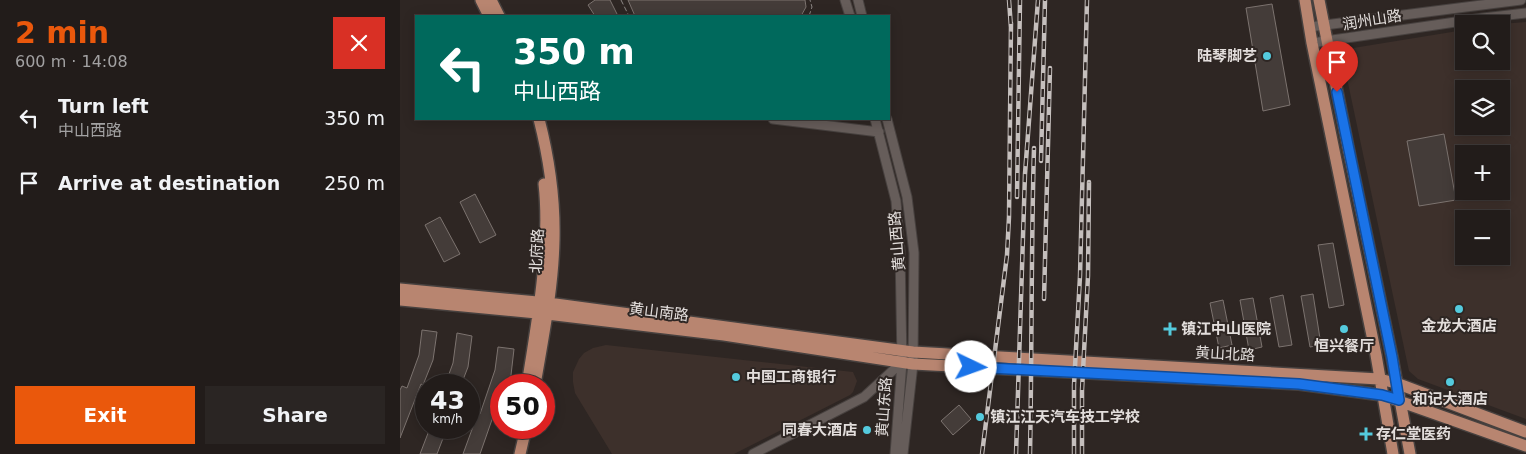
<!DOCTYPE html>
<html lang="en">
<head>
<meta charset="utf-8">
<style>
	body { margin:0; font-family:"DejaVu Sans","Noto Sans SC",sans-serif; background:#2a2523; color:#f1f3f6; height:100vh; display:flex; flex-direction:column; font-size:19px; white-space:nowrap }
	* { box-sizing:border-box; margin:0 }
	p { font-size:16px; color:#a2a1a2 }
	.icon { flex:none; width:28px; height:28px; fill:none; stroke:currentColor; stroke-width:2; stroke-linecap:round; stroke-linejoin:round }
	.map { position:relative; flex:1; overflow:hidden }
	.side { display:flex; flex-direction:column; background:#221c1a; width:400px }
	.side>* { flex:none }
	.banner { position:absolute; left:15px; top:15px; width:475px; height:105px; border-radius:0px; box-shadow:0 2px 12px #0003,0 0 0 1px #3f3a39; background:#00695c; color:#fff; overflow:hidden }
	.fabs { position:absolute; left:1055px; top:15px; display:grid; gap:10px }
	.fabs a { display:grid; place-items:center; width:55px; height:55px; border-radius:0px; background:#221c1a; box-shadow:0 2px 12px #0003,0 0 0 1px #3f3a39; font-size:25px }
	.speed { position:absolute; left:15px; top:374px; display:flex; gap:10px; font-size:25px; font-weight:700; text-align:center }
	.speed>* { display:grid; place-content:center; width:65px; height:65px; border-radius:50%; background:#221c1a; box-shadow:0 2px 12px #0003,0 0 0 1px #3f3a39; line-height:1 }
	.speed small { font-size:12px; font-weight:400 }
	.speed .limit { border:8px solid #d22; background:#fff; color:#111 }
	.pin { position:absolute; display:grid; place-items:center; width:42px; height:42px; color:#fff; margin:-51px -21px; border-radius:50% 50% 50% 0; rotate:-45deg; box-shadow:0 0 5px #0007 }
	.pin .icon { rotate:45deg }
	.me { position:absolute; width:55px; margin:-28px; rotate:93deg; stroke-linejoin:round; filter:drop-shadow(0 0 4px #0008) }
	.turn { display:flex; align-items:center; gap:18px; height:105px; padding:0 15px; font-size:22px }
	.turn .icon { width:65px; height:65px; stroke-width:2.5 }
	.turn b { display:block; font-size:35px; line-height:42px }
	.round { display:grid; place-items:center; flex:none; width:52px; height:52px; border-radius:0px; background:#2a2523 }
	.headline { display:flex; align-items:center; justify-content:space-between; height:85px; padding:0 15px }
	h1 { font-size:30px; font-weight:700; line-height:38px; color:#ea580c }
	.action { display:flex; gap:10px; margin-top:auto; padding:10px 15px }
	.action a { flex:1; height:58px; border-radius:0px; background:#ea580c; color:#fff; font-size:20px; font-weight:700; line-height:58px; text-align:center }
	.action a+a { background:#2a2523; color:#f1f3f6 }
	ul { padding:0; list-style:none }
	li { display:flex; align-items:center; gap:15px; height:65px; padding:0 15px }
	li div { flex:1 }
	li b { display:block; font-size:19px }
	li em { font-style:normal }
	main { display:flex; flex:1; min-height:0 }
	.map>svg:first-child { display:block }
</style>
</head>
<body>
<main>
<section class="side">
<div class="headline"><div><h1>2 min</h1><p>600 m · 14:08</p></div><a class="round" style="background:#d93025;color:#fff"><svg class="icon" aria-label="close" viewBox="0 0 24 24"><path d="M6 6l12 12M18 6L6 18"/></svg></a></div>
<ul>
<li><svg class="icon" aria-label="left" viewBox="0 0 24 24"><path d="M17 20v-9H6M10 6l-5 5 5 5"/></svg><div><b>Turn left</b><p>中山西路</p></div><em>350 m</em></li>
<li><svg class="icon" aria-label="arrive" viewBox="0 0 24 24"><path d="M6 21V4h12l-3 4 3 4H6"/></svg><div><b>Arrive at destination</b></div><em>250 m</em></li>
</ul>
<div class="action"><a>Exit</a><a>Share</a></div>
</section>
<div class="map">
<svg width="1126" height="454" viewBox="0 0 1126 454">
	<rect width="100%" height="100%" fill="#2e2623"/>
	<path fill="#3d302b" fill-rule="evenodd" d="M1126,22V419L1018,379L1009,371L941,50L1064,30V61H1101V24ZM1064,89H1101V126H1064ZM1064,154H1101V191H1064ZM1064,219H1101V256H1064Z
		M206,345L453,372L457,381L453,392L450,395L334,454H212L175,393L173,382V372L179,359L184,353L193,348Z"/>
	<path fill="#443c39" stroke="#7c736f" d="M195,0H210L218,16H195L188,5Z
		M228,0H405L406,7L401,16H235Z
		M872,4L890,105L863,111L846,8Z
		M1044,134L1056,200L1019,206L1007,141Z
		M75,194L96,235L80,243L60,202Z
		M40,217L60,254L44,262L25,225Z
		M933,243L944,305L929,308L918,245Z
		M913,294L921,345L910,347L901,296Z
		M883,295L892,345L879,347L870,298Z
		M853,298L862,347L849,350L840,300Z
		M823,300L832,345L819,348L810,303Z
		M22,330L37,332L33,360L23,385L21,384L0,438V390L2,386L7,388L19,355Z
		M57,333L72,336L68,367L61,385H45L53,363Z
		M98,347L114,349L111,375L108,385H101V405L99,412L95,411L80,454H63L78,413L80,414L95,370Z
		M559,405L571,419L553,435L541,421Z
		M30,428H47L37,454H20Z"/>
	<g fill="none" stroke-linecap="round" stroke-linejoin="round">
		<g stroke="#47413f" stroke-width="11">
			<path id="minor" d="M445,0L450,16
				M458,0L462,16
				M909,27L1121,0
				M912,43L1083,18L1126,13
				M373,119L479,132
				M475,119L496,201L500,251L502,362L495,454
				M487,119L507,197L514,253L513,364L503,454
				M353,454L464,397L502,362"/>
		</g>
		<g stroke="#47413f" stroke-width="14">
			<path id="major" d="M81,0L89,16
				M91,0L99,16
				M905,0L912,43L976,355L993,454
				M919,0L948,147L992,357L1010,454
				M0,289L148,303L513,352L979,379L996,383L1126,432
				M0,300L147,314L324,335L513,364L899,384L982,395L1126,446
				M127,385C137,323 151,246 144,184
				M135,385C143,337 153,289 154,240C155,199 149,158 139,119
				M120,454L126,428"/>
		</g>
		<path stroke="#8e8886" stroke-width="1" stroke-dasharray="5 2.5" stroke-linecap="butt" d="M221,0L229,16
			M409,16L412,7L410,0"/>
		<use href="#minor" stroke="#665d5a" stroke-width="9"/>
		<use href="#major" stroke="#b88570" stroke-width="11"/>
		<g stroke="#c5bfbd" stroke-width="4.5">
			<path id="rail" d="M609,0L611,28
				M641,161L645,0
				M617,197L620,0
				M644,299L650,68
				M582,454L607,255L609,217L611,23
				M616,454L625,174L638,0
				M630,454C632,352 631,250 634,148
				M674,454V385L680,276L687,0
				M682,454V390L688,276L689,182"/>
		</g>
		<use href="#rail" stroke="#2e2623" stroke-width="2.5" stroke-dasharray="8" stroke-linecap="butt"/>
	</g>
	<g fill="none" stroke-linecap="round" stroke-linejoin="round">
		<g stroke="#114b97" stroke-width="12">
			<path id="route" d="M571,367L899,384L982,395L999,400L992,357L937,92"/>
		</g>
		<use href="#route" stroke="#1a73e8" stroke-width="9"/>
	</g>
	<g fill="#54cadd" stroke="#2e2623" stroke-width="2">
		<circle cx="867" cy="56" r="5"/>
		<circle cx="1059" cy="309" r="5"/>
		<path d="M767.5 321.5h5v5h5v5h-5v5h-5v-5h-5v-5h5z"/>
		<circle cx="944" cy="329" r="5"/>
		<circle cx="336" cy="377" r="5"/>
		<circle cx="1050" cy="382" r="5"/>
		<circle cx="580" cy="417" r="5"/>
		<circle cx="467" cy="430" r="5"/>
		<path d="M963.5 426.5h5v5h5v5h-5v5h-5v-5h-5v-5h5z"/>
	</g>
	<g text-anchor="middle" stroke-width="4" stroke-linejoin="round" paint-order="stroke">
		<g font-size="15" fill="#e3dedc" stroke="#2e2623">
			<text transform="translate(972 20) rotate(-9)" y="5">润州山路</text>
			<text transform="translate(497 241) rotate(-95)" y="5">黄山西路</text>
			<text transform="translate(137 251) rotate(-87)" y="5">北府路</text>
			<text transform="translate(259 312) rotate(7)" y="5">黄山南路</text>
			<text transform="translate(825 354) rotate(3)" y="5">黄山北路</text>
			<text transform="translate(484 407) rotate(-86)" y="5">黄山东路</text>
		</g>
		<g font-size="15" font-weight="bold" fill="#e3dedc" stroke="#2e2623" text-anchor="start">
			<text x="857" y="61" text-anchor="end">陆琴脚艺</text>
			<text x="1059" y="331" text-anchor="middle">金龙大酒店</text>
			<text x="781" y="334">镇江中山医院</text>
			<text x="944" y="351" text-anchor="middle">恒兴餐厅</text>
			<text x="346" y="382">中国工商银行</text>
			<text x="1050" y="404" text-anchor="middle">和记大酒店</text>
			<text x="590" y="422">镇江江天汽车技工学校</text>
			<text x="457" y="435" text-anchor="end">同春大酒店</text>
			<text x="976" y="439">存仁堂医药</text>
		</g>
	</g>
</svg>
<div class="fabs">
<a><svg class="icon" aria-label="search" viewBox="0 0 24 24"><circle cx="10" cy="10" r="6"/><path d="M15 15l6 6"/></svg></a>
<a><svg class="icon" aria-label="layers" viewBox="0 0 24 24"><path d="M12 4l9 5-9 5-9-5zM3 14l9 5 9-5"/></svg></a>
<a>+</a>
<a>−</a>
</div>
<div class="speed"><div>43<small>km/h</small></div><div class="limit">50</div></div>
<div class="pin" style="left:937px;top:92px;background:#d93025"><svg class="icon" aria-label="arrive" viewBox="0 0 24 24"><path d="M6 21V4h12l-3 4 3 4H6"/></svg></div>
<svg class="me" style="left:571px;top:367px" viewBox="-20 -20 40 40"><circle r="19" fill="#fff"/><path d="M0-13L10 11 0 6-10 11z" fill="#1a73e8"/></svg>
<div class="banner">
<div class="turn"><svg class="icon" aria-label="left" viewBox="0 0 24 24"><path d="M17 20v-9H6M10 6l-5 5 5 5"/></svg><div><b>350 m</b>中山西路</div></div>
</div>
</div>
</main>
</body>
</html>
